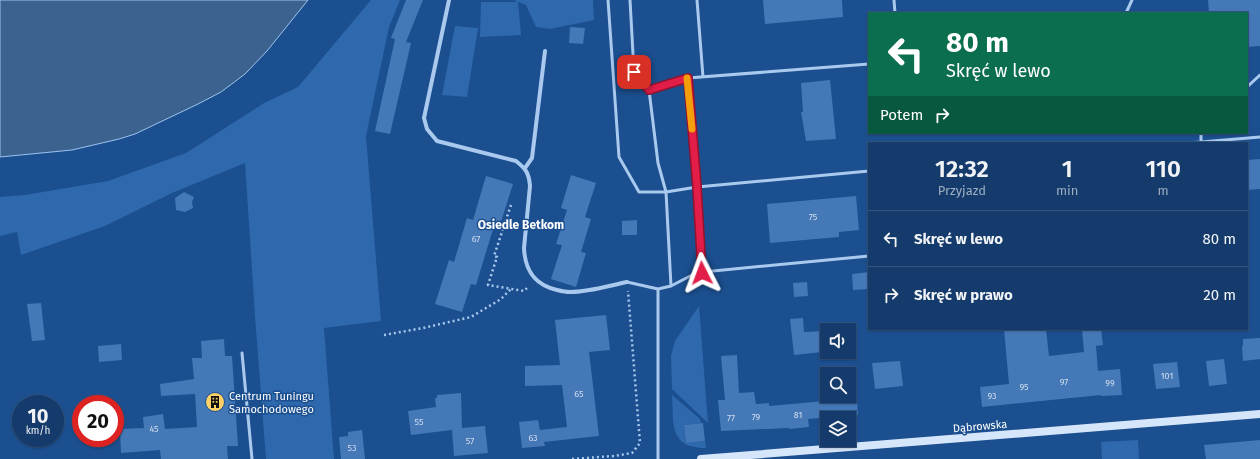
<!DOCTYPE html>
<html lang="pl">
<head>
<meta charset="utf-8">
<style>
	body { margin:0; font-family:"Fira Sans",sans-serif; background:#214673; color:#f1f3f6; height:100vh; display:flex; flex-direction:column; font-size:15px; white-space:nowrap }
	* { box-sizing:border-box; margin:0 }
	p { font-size:13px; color:#9dadc1 }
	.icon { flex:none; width:22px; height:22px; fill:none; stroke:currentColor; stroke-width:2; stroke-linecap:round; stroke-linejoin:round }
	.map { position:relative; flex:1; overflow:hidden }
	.panel { position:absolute; left:868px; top:142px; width:380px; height:188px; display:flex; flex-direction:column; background:#143b6b; border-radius:0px; box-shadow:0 1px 3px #0004,0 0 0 1px #33557e }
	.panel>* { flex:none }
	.guide { position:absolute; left:868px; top:12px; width:380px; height:122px; border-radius:0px; box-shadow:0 1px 3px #0004,0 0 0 1px #33557e; background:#0b6e4f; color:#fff; overflow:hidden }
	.buttons { position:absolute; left:820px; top:323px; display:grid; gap:8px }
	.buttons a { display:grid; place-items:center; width:36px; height:36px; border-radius:0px; background:#143b6b; box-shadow:0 1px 3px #0004,0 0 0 1px #33557e; font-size:20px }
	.speed { position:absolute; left:12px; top:395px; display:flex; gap:8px; font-size:20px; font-weight:700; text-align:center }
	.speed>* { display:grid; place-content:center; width:52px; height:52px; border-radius:50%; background:#143b6b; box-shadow:0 1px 3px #0004,0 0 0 1px #33557e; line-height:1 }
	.speed small { font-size:10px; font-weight:400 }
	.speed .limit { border:6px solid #d22; background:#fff; color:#111 }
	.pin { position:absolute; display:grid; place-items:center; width:34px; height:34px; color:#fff; margin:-17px; border-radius:8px; box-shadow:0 2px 6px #0006 }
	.me { position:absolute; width:44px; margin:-22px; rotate:357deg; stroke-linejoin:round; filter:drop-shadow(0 0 3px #0008) }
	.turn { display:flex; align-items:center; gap:14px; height:84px; padding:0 12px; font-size:18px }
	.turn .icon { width:52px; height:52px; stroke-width:2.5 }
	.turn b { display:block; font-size:28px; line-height:34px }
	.then { display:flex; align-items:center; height:38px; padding:0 12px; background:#0003; gap:8px; font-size:15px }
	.eta { display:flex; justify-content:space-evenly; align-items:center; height:68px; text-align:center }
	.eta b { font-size:24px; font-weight:600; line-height:28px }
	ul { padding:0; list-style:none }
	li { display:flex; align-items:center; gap:12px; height:56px; padding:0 12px; border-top:1px solid #33557e }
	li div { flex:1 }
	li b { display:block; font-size:15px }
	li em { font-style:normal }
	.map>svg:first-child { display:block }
</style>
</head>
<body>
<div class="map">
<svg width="1260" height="459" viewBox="0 0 1260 459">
	<rect width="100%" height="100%" fill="#1b4f8f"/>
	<path fill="#2e69ad" d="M371,0H400L389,27L366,136L381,321L324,328L334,459H266L255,316L245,163L172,193L105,226L21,255L17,232L0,236V197L25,195L108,181L186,153L264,103L298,87Z
		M514,0H593L594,20L550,29L536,27L526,5L518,2L521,35L480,37L481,2H517Z
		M455,26L478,28L467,97L442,95Z
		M699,306L708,423L672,389L671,356L675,341Z
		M672,395L700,419L701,423L684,425L686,443L705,441L706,448C668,448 674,423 672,395Z
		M1138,440L1139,459H1102L1101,442Z"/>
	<path fill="#3c6290" stroke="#9cc4f0" d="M0,0H308L267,51L245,74L221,92L198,104L135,134L119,139L72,150L0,157Z"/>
	<path fill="#4478b7" d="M406,0H423L406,42L411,43L390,134L375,131L395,39L391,38Z
		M763,0H842L843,17L765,24Z
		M1208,0H1260V46L1247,47V13H1209Z
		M570,27L585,28L583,44L569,43Z
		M830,80L836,139L806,141L801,112H803L801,83Z
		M1260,159V189L1247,190V160Z
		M571,175L596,183L585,217L591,219L581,252L586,253L576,287L551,279L562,245L556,244L567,210L561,208Z
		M486,176L513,184L499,228L494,226L476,285L471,284L462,312L435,304L449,260L454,262L467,218L473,220Z
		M184,192L194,197L192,202L193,208L185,212L176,210L175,198Z
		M856,196L859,230L839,232V237L770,243L767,204Z
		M637,220V235H622V221Z
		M869,272V289L853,290L852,274Z
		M807,282L808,296L794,297L793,283Z
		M41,303L45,340L32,341L27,304Z
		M606,315L610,350L589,352L599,436L544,442L545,446L522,448L519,422L538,420L540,430L567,427L562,385L525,386V366L560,365L555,320Z
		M803,318L804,332L827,331V344L822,345V352L794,355L790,319Z
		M1004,329H1046L1049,356L1084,352L1082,329H1101L1103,345L1096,346L1098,371L1120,369L1122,395L1101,396V395L982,407L980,387L1009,384Z
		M1260,338V359L1243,361L1242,347L1243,345V339Z
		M224,339L225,356H232L238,446H227L228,459H161L160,450L121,453L120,429L144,428L143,417L163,414L165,429L197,427L195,394L161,396L160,384L194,379L192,358H202L201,341Z
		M121,344L122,360L99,362L98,346Z
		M737,355L739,393L754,392L756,404L769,403V406L825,401L824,391H827V396H849V390H856L858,415L808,419L809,427L789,429V428L721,431L718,400H725L721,356Z
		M1224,359L1227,384L1209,386L1206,361Z
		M900,361L903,386L875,389L872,363Z
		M1177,362L1180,387L1156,389L1153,364Z
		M461,393L462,428L485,426L488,453L454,456L452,430L411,435L408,411L436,407L435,398H437V395Z
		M703,423L705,441L686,443L684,425Z
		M362,430L365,459H341L339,437L348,436V432Z
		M1260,440V459H1206L1204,445Z"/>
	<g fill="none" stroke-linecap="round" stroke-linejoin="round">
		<path stroke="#a9c9ee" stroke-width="2.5" stroke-dasharray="2 3" stroke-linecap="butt" d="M511,205L494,256L497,257L488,285L524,291L529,286
			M384,335L423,328L471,317L501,299L511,289
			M572,459L614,456L632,453L640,443L628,291"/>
		<path stroke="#a9c9ee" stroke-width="3" d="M608,0L619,157L639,192H666L697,187L869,171
			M630,0L634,72L649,90L688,78L869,64
			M697,0L703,77
			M894,0L895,13
			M1126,13L1132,0
			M688,78L697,187L702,273
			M1247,87L1260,75
			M649,90L658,163L666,192L671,286
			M1201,142L1260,137
			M1187,143L1201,142V133
			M627,282L658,289V459
			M658,289L671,286L694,274L713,271L869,256
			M242,353L252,459"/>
		<path stroke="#a9c9ee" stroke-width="4" d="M449,0L424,118L427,129L437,141L516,161C526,169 529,173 530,186L524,248C525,271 535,285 557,290C561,291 566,292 570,292C589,292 608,286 627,282
			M525,168L532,158L545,51"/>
		<path stroke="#d6e6fa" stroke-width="8" d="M701,459L1260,414"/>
	</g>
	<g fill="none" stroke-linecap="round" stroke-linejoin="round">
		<g stroke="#92132f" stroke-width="10">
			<path id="route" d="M634,72L649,90L688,78L697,187L702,273"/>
		</g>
		<use href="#route" stroke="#e11d48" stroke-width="7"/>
		<path stroke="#f59e0b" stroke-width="7" d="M687,78L692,129"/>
	</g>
	<defs>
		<g id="building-disc" transform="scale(1)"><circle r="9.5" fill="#ffd166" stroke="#1b4f8f"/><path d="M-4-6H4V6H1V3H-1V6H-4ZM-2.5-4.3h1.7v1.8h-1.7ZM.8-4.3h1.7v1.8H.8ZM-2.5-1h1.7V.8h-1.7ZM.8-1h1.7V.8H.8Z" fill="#111"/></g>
	</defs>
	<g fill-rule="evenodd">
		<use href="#building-disc" x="215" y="402"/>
	</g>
	<g text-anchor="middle" stroke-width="3" stroke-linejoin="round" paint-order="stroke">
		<g font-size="9" fill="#d0dded">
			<text x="813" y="220">75</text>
			<text x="476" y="242">67</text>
			<text x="1167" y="379">101</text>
			<text x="1064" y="385">97</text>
			<text x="1110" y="386">99</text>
			<text x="1024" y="390">95</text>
			<text x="579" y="397">65</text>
			<text x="992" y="399">93</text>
			<text x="798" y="418">81</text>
			<text x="756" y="420">79</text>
			<text x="731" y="421">77</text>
			<text x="419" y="425">55</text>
			<text x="154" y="432">45</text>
			<text x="533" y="441">63</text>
			<text x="470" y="444">57</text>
			<text x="352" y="451">53</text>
		</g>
		<g font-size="11" fill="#fff" stroke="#1b4f8f" text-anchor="start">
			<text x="229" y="400">Centrum Tuningu<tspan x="229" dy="13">Samochodowego</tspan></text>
		</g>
		<g font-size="11" fill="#fff" stroke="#1b4f8f">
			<text transform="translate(980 426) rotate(-5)" y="4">Dąbrowska</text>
		</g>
		<g font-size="12" font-weight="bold" fill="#fff" stroke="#1b4f8f">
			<text x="521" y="229">Osiedle Betkom</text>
		</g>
	</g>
</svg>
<div class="buttons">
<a><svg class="icon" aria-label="sound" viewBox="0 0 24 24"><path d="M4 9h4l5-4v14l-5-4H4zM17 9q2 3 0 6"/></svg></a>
<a><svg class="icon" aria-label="search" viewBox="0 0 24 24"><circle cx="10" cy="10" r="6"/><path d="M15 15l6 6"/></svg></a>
<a><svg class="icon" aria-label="layers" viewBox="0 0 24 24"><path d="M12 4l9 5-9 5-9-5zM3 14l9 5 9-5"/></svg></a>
</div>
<div class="speed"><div>10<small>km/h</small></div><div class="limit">20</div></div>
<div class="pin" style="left:634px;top:72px;background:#d93025"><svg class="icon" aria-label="arrive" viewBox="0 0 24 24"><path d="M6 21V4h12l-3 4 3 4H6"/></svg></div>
<svg class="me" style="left:702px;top:273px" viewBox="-20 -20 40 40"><path d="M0-17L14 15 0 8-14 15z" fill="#e11d48" stroke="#fff" stroke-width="4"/></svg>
<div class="guide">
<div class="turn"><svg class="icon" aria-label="left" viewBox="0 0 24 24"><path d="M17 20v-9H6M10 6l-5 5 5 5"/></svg><div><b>80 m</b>Skręć w lewo</div></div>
<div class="then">Potem<svg class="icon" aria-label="right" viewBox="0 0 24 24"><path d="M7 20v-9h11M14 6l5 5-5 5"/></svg></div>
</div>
<section class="panel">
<div class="eta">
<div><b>12:32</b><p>Przyjazd</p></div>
<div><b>1</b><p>min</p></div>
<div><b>110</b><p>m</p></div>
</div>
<ul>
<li><svg class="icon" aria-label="left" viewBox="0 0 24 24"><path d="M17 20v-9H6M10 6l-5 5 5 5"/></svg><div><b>Skręć w lewo</b></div><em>80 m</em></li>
<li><svg class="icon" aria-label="right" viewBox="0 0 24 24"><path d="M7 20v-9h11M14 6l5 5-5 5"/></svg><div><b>Skręć w prawo</b></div><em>20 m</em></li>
</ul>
</section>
</div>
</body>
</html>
